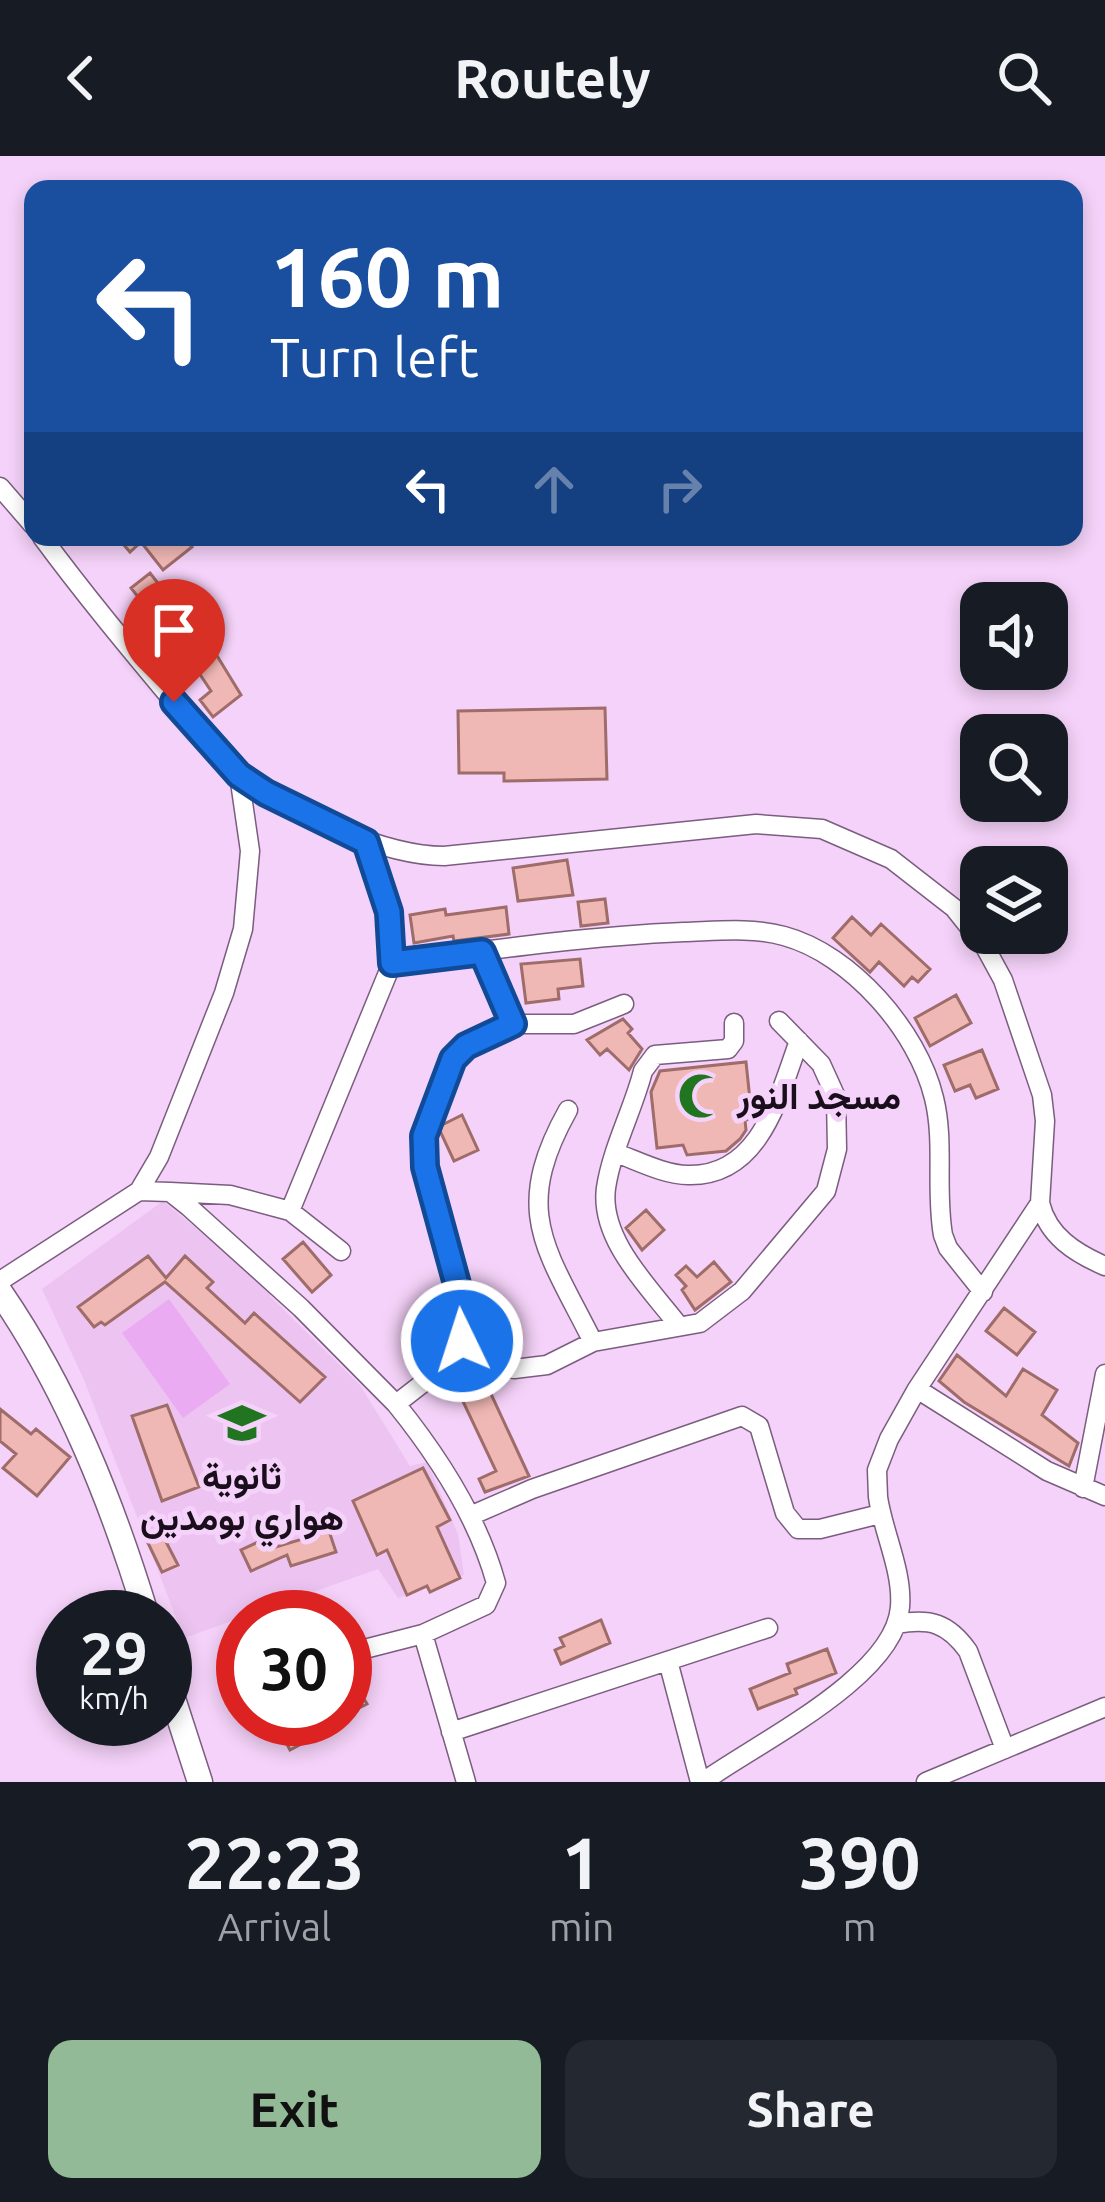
<!DOCTYPE html>
<html lang="en">
<head>
<meta charset="utf-8">
<style>
	body { margin:0; font-family:Ubuntu,Vazirmatn,sans-serif; background:#242831; color:#f1f3f6; height:100vh; display:flex; flex-direction:column; font-size:45px; white-space:nowrap }
	* { box-sizing:border-box; margin:0 }
	p { font-size:39px; color:#9ea1a6 }
	.icon { flex:none; width:66px; height:66px; fill:none; stroke:currentColor; stroke-width:2; stroke-linecap:round; stroke-linejoin:round }
	.map { position:relative; height:1626px; overflow:hidden }
	.side { display:flex; flex-direction:column; background:#171b24; flex:1 }
	.side>* { flex:none }
	.guide { position:absolute; left:24px; top:24px; width:1059px; height:366px; border-radius:24px; box-shadow:0 6px 18px #0003; background:#1a4fa0; color:#fff; overflow:hidden }
	.buttons { position:absolute; left:960px; top:426px; display:grid; gap:24px }
	.buttons a { display:grid; place-items:center; width:108px; height:108px; border-radius:24px; background:#171b24; box-shadow:0 6px 18px #0003; font-size:60px }
	.speed { position:absolute; left:36px; top:1434px; display:flex; gap:24px; font-size:60px; font-weight:700; text-align:center }
	.speed>* { display:grid; place-content:center; width:156px; height:156px; border-radius:50%; background:#171b24; box-shadow:0 6px 18px #0003; line-height:1 }
	.speed small { font-size:30px; font-weight:400 }
	.speed .limit { border:18px solid #d22; background:#fff; color:#111 }
	.pin { position:absolute; display:grid; place-items:center; width:102px; height:102px; color:#fff; margin:-123px -51px; border-radius:50% 50% 50% 0; rotate:-45deg; box-shadow:0 0 12px #0007 }
	.pin .icon { rotate:45deg }
	.me { position:absolute; width:132px; margin:-66px; rotate:356deg; stroke-linejoin:round; filter:drop-shadow(0 0 9px #0008) }
	.turn { display:flex; align-items:center; gap:42px; height:252px; padding:0 48px; font-size:54px }
	.turn .icon { width:156px; height:156px; stroke-width:2.5 }
	.turn b { display:block; font-size:84px; line-height:102px }
	.lanes { display:flex; align-items:center; height:114px; padding:0 48px; background:#0003; justify-content:center; gap:60px; direction:ltr }
	.lanes .off { opacity:.35 }
	.eta { display:flex; justify-content:space-evenly; align-items:center; height:204px; text-align:center }
	.eta b { font-size:72px; font-weight:700; line-height:84px }
	.action { display:flex; gap:24px; margin-top:auto; padding:24px 48px }
	.action a { flex:1; height:138px; border-radius:24px; background:#93ba96; color:#111; font-size:48px; font-weight:700; line-height:138px; text-align:center }
	.action a+a { background:#242831; color:#f1f3f6 }
	header { display:flex; justify-content:space-between; align-items:center; height:156px; padding:0 48px; background:#171b24; font-size:54px; font-weight:700 }
	.map>svg:first-child { display:block }
</style>
</head>
<body>
<header><svg class="icon" aria-label="back" viewBox="0 0 24 24"><path d="M15 5l-7 7 7 7"/></svg>Routely<svg class="icon" aria-label="search" viewBox="0 0 24 24"><circle cx="10" cy="10" r="6"/><path d="M15 15l6 6"/></svg></header>
<div class="map">
<svg width="1105" height="1626" viewBox="0 0 1105 1626">
	<rect width="100%" height="100%" fill="#f5d2f9"/>
	<path fill="#edc4f1" d="M163,1045L272,1135L270,1140L360,1229L410,1310L427,1306L458,1378L464,1419L398,1442L378,1413L184,1482L84,1224L42,1133Z"/>
	<path fill="#ebabf3" d="M169,1143L230,1228L183,1262L122,1177Z"/>
	<path fill="#f0b8b5" stroke="#9e6c69" stroke-width="3" d="M117,381H184L192,391L163,414L141,386L130,396Z
		M150,417L168,440L149,455L131,432Z
		M208,485L241,539L213,561L200,544L211,535L187,499Z
		M605,552L607,623L504,625V617H459L458,555Z
		M567,704L573,739L518,745L513,712Z
		M605,743L608,767L581,770L578,746Z
		M506,751L509,778L454,785L453,780L414,787L410,759L445,753L446,759Z
		M852,761L871,779L881,768L930,813L918,826L912,821L904,830L879,806L870,816L833,782Z
		M580,803L583,830L558,833L559,843L526,847L521,808Z
		M956,839L971,867L930,890L915,862Z
		M623,863L632,873L628,877L642,893L629,914L607,893L600,899L587,884Z
		M982,894L998,933L976,942L970,929L955,935L944,909Z
		M746,906L752,963L745,964L746,974L740,983L726,995L687,999L683,989L657,992L651,936L660,915Z
		M462,959L478,994L454,1005L440,975L442,969Z
		M646,1054L664,1074L642,1094L626,1072Z
		M303,1086L331,1119L312,1136L283,1103Z
		M148,1100L166,1122L185,1100L213,1126L207,1132L245,1167L254,1157L325,1221L300,1246L165,1126L105,1169L101,1166L94,1171L78,1151Z
		M714,1106L731,1126L695,1154L682,1134L686,1130L676,1119L686,1110L697,1121Z
		M1004,1152L1035,1176L1017,1199L986,1175Z
		M957,1199L1006,1240L1023,1213L1057,1234L1042,1259L1078,1287L1069,1310L964,1246L939,1225Z
		M485,1225L529,1320L485,1336L479,1323L496,1315L459,1237Z
		M167,1249L199,1331L162,1345L132,1260Z
		M0,1253L31,1278L36,1273L70,1301L37,1340L3,1312L16,1298L0,1285Z
		M423,1312L450,1364L437,1371L460,1422L430,1436L427,1430L407,1439L387,1394L377,1399L353,1345Z
		M329,1375L336,1396L291,1410L287,1399L251,1415L241,1394L271,1380L276,1391Z
		M162,1378L178,1409L162,1416L147,1385Z
		M601,1464L610,1487L561,1508L555,1494L564,1490L560,1482Z
		M827,1493L836,1517L795,1533L797,1538L758,1553L750,1533L790,1517L787,1508Z
		M345,1511L367,1548L345,1559Z
		M274,1563H349L290,1594Z"/>
	<g fill="none" stroke-linecap="round" stroke-linejoin="round">
		<g stroke="#7b5d7f" stroke-width="21">
			<path id="minor" d="M0,331L33,369
				M42,381C84,438 129,492 174,546C195,571 215,600 241,621C289,657 385,700 444,700L756,668L822,673L891,703L954,752L985,791L1003,824L1042,939L1045,965L1040,1047C1048,1080 1075,1097 1105,1110
				M482,796L513,868
				M392,807C489,794 587,780 684,776C717,775 752,771 784,780C851,798 918,875 934,942C945,986 935,1034 943,1079L948,1092L983,1136
				M568,954C511,1056 546,1092 593,1186
				M616,997C638,1005 665,1019 688,1019C761,1021 779,939 799,885
				M139,1035L170,1036L189,1051L301,1152L396,1248L454,1203L514,1213L547,1209L593,1186L700,1167L742,1135L826,1035L837,993L836,941L821,908L779,865
				M170,1036L230,1039L290,1055L392,807L389,756L366,685
				M290,1055L341,1095
				M0,1125L139,1035L159,1001L224,837L243,773L250,695L239,619
				M679,1170C651,1133 599,1084 606,1032C612,992 633,954 643,915L655,899L728,893L734,885V867
				M454,1203L466,1161L425,1011L424,980L430,962L453,903L466,890L513,868H574L624,848
				M917,1233L1047,1315L1105,1340
				M396,1248C438,1300 478,1362 496,1427L486,1449L423,1478L466,1626
				M1083,1332L1105,1218
				M470,1360L532,1333L742,1260L759,1270L785,1357L798,1373H820L880,1358
				M897,1468C930,1462 948,1467 968,1495L1005,1593
				M345,1498L423,1478
				M668,1505L700,1626
				M451,1576L768,1472
				M703,1626C757,1587 895,1521 900,1451C903,1415 883,1376 878,1341L877,1314L889,1283L917,1233L1040,1047
				M926,1626L1105,1551"/>
		</g>
		<g stroke="#7b5d7f" stroke-width="27">
			<path id="tertiary" d="M0,1136C68,1235 112,1346 147,1461
				M165,1518L200,1626"/>
		</g>
		<use href="#minor" stroke="#fff" stroke-width="18"/>
		<use href="#tertiary" stroke="#fff" stroke-width="24"/>
	</g>
	<g fill="none" stroke-linecap="round" stroke-linejoin="round">
		<g stroke="#114b97" stroke-width="30">
			<path id="route" d="M174,546L239,619L266,637L366,686L389,756L392,807L482,796L513,868L466,890L453,903L424,980L425,1011L466,1161L462,1185"/>
		</g>
		<use href="#route" stroke="#1a73e8" stroke-width="21"/>
	</g>
	<defs>
		<g id="mosque-bare" transform="scale(3.6)"><path d="M3.5-4.9A6 6 0 1 0 3.5 4.9A5 5 0 1 1 3.5-4.9Z" fill="#217520" stroke="#f5d2f9" stroke-width="2.5" paint-order="stroke"/></g>
		<g id="school-bare" transform="scale(3.6)"><path d="M0-5L7-2L0 1L-7-2ZM-4 1L0 2.5L4 1V4Q0 6-4 4Z" fill="#217520" stroke="#f5d2f9" stroke-width="2.5" paint-order="stroke"/></g>
	</defs>
	<g fill-rule="evenodd">
		<use href="#mosque-bare" x="701" y="940"/>
		<use href="#school-bare" x="242" y="1267"/>
	</g>
	<g text-anchor="middle" stroke-width="10" stroke-linejoin="round" paint-order="stroke">
		<g font-size="36" font-weight="bold" fill="#1a0e1c" stroke="#f5d2f9" text-anchor="start">
			<text x="737" y="953">مسجد النور</text>
			<text x="242" y="1333" text-anchor="middle">ثانوية<tspan x="242" dy="41">هواري بومدين</tspan></text>
		</g>
	</g>
</svg>
<div class="buttons">
<a><svg class="icon" aria-label="sound" viewBox="0 0 24 24"><path d="M4 9h4l5-4v14l-5-4H4zM17 9q2 3 0 6"/></svg></a>
<a><svg class="icon" aria-label="search" viewBox="0 0 24 24"><circle cx="10" cy="10" r="6"/><path d="M15 15l6 6"/></svg></a>
<a><svg class="icon" aria-label="layers" viewBox="0 0 24 24"><path d="M12 4l9 5-9 5-9-5zM3 14l9 5 9-5"/></svg></a>
</div>
<div class="speed"><div>29<small>km/h</small></div><div class="limit">30</div></div>
<div class="pin" style="left:174px;top:546px;background:#d93025"><svg class="icon" aria-label="arrive" viewBox="0 0 24 24"><path d="M6 21V4h12l-3 4 3 4H6"/></svg></div>
<svg class="me" style="left:462px;top:1185px" viewBox="-20 -20 40 40"><circle r="17" fill="#1a73e8" stroke="#fff" stroke-width="3"/><path d="M0-11L8 9 0 5-8 9z" fill="#fff"/></svg>
<div class="guide">
<div class="turn"><svg class="icon" aria-label="left" viewBox="0 0 24 24"><path d="M17 20v-9H6M10 6l-5 5 5 5"/></svg><div><b>160 m</b>Turn left</div></div>
<div class="lanes"><svg class="icon" aria-label="left" viewBox="0 0 24 24"><path d="M17 20v-9H6M10 6l-5 5 5 5"/></svg><svg class="icon off" aria-label="ahead" viewBox="0 0 24 24"><path d="M12 20V5M6 11l6-6 6 6"/></svg><svg class="icon off" aria-label="right" viewBox="0 0 24 24"><path d="M7 20v-9h11M14 6l5 5-5 5"/></svg></div>
</div>
</div>
<section class="side">
<div class="eta">
<div><b>22:23</b><p>Arrival</p></div>
<div><b>1</b><p>min</p></div>
<div><b>390</b><p>m</p></div>
</div>
<div class="action"><a>Exit</a><a>Share</a></div>
</section>
</body>
</html>
